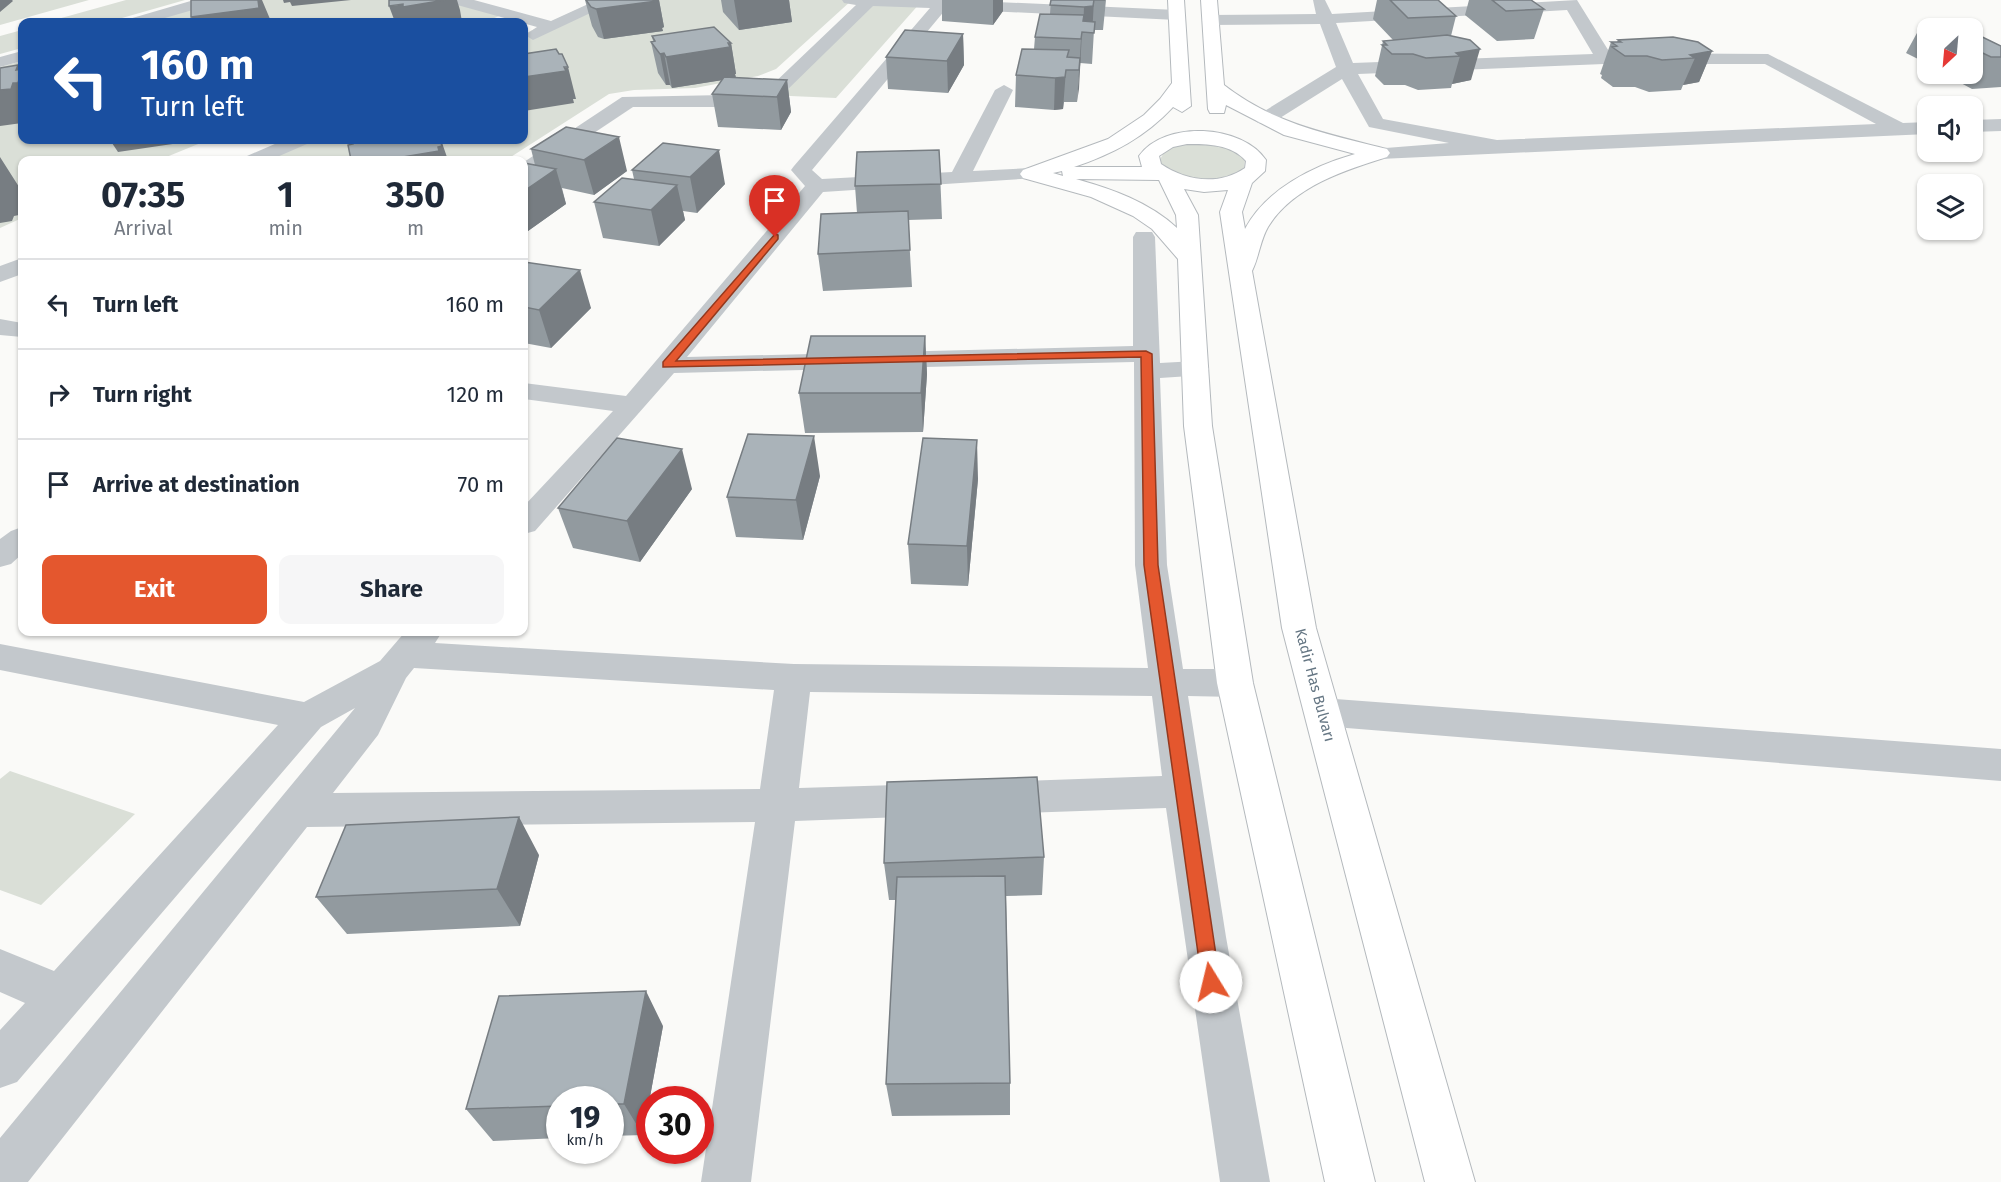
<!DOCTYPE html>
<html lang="en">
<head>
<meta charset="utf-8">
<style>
	body { margin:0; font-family:"Fira Sans",sans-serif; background:#f6f6f7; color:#1f2937; height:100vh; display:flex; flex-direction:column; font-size:22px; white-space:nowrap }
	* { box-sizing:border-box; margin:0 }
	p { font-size:20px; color:#747a83 }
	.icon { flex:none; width:33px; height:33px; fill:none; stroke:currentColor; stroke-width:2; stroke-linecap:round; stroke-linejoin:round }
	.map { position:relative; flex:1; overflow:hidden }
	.drawer { position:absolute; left:18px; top:156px; width:510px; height:480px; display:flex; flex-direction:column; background:#fff; border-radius:12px; box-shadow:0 2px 4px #0004 }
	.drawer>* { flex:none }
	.banner { position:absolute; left:18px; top:18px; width:510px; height:126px; border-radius:12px; box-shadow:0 2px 4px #0004; background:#1a4fa0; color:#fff; overflow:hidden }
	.needle { width:39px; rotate:206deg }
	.tools { position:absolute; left:1917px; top:18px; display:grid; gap:12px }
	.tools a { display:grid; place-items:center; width:66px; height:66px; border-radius:12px; background:#fff; box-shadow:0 2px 4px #0004; font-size:30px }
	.speed { position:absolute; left:546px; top:1086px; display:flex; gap:12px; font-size:30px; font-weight:700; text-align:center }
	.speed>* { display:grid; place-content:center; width:78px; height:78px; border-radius:50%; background:#fff; box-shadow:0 2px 4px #0004; line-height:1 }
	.speed small { font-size:15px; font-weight:400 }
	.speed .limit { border:9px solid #d22; background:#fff; color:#111 }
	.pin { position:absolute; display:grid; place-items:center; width:51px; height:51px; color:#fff; margin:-62px -26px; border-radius:50% 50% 50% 0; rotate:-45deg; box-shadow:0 0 6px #0007 }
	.pin .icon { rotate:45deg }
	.me { position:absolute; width:66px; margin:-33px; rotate:351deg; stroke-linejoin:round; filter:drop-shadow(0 0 4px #0008) }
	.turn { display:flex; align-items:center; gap:21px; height:126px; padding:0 24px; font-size:27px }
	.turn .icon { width:78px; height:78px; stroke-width:2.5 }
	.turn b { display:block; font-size:42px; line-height:51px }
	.eta { display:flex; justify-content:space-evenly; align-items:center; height:102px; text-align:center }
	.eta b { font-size:36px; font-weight:700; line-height:42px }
	.primary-button { display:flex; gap:12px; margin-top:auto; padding:12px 24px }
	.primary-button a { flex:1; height:69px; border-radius:12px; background:#e4572e; color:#fff; font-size:24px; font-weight:700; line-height:69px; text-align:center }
	.primary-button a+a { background:#f6f6f7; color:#1f2937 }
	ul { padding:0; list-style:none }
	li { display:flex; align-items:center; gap:18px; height:90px; padding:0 24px; border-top:2px solid #e0e1e3 }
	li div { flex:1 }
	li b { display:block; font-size:22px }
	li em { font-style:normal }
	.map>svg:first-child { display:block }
</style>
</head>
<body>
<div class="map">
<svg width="2001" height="1182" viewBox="0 0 2001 1182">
	<rect width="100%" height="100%" fill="#fafaf8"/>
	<path fill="#dadfd7" d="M0,0H89L0,25Z
		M126,0H185L108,22H47Z
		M222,0H445L502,15L484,22H148Z
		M598,0H852L776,69L758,76L695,88L634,90L609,94L506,160H252L297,140H524V34Z
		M878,0L921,2L836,98L746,94L775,83Z
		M22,30V48L0,54V36Z
		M22,61V140H208L159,160H22V218L0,228V67Z
		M1210,143L1236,151L1245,160L1244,169C1224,182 1175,186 1159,161L1166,149L1181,144Z
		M10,771L135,814L41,905L0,890V779Z"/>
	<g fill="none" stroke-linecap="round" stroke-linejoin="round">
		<g stroke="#b4b9bd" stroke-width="2">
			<path id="highway" d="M1168,0H1184L1191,106L1182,112L1173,107C1145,137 1113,154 1074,167H1142L1139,156C1164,120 1242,124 1266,160L1265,171L1252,183L1242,212L1245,229C1266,189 1313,166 1355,154L1284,135L1226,105L1224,113H1210L1208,109L1201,0H1217L1224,85C1274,124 1328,134 1387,149L1390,153L1387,157C1345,170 1292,187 1268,227C1260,241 1259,257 1252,271L1316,628L1475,1182H1425L1282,628L1220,212L1228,190L1204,192L1184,189L1198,215L1212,426L1253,683L1375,1182H1325L1217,683L1184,426L1178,259L1152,229L1133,216L1091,197L1023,178L1020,174L1023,170L1108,139L1144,115L1160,99L1172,83ZM1187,144C1208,144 1231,144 1246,161L1245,168C1219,186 1186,181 1161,164L1159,156L1173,147ZM1062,171L1063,176L1053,173ZM1076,179L1159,180L1176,215L1177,228C1149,202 1112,189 1076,179Z"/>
		</g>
		<path fill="#c3c8cc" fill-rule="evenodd" d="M194,0H219L217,3L151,22H127L129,19Z
			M448,0H474L551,21L597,0H618L533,40L525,35L537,27L450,3Z
			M842,0H953L1177,10L1185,15L1177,20L946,9L812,170L822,179L952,172L995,90L1004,85L1013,90L973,171L1030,168L1037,170L1040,174L1037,178L823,192L687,357L1133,346V237L1136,232H1152L1155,237L1160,363L1196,361L1205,363L1209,369L1205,375L1160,378L1167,565L1183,669H1235L1248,673L1253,683L1248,693L1235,697L1188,696L1226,937L1270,1182H1220L1166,808L993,814L979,810L973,798L979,786L993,782L1162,776L1152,696L810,692L799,788L929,784L943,788L949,800L943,812L929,816L795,821L751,1182H701L755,822L307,827L28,1182H0V1138L355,708L321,727L17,1082L0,1088V1030L25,1003L0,992V949L54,971L278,725L0,670V644L304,702L380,661L405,632H442L435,643L794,664L1148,668L1135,565L1134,362L674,373L535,531L524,534V506L613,411L524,399V383L626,396L805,186L791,170L794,166L930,8L873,6L782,95L725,107H633L531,175L524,177V162L622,97L725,95L770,87L856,5L844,3ZM414,668L774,690L760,789L333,793L378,735L406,678Z
			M1313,0H1325L1332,14L1577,0L1610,53L1768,54L1903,123L1928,122V134L1380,159L1373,157L1370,153L1373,149L1449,143L1369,127L1342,79L1272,123H1258L1255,119L1258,115L1336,67L1320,24L1210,25L1202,20L1210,15L1316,14ZM1567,10L1593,54L1353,63L1336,23ZM1604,64H1765L1876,124L1497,140L1383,119L1358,74Z
			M22,51V61L0,67V57Z
			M2001,119V131L1972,132V120Z
			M284,140H310L307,144L270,160H244L247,156Z
			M22,258V274L0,282V266Z
			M0,319L22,323V337L0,335Z
			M22,527V554L11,564L0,567V539L11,531Z
			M1322,698L2001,749V781L1322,726L1309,722L1304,712L1309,702Z"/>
		<use href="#highway" fill="#fff" fill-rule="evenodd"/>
	</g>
	<path fill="#929a9f" d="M585,0H659L664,27L662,28L663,31L604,39L598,37L592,26Z
		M721,0H789L792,22L739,30L723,12Z
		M942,0H1003V11L993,25L942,21Z
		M1051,0H1106L1103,30H1094L1092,64L1080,63L1077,102H1064L1063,109L1054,110L1015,107L1016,75L1034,49L1035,37L1050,14Z
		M1377,0H1438L1456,16L1451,36L1471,80L1452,84L1451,88L1418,90L1405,85H1384L1375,76L1376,72L1383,41L1393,40L1373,19Z
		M1469,0H1531L1544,9L1534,39L1497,41L1465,15Z
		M1923,22L1966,28H1928V64L1906,53Z
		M1972,32L2001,46V87L1972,89L1944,74H1972Z
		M963,34L964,65L948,93L888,89L886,57Z
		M652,36L731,43L736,74H735L736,78L787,80L791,112L781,130L718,127L712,94L722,80L672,88L670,85H666L658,73L651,42L653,41Z
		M1618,40L1712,51L1699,82L1683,85L1681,90L1649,92L1635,87H1613L1601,78L1602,75L1600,74L1611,42H1617Z
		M566,127L627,171L594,195L562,188L566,204L528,231L524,230V163L535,165L531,149Z
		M663,143L725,184L697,213L683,211L685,220L659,246L603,238L594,202L634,179L632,170Z
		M939,150L942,219L908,220L912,287L823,291L818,254L857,213L855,186Z
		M524,262L591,308L551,348L524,343Z
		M925,336L927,374L923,432L805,433L799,393Z
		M820,476L803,540L736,537L727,497Z
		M978,479L968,586L911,584L908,544Z
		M692,489L640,562L573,548L558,508Z
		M539,855L520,926L347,934L316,897Z
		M1044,857L1042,895L1006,896L1010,1083V1115L892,1116L886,1084L896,900H889L884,863Z
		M663,1026L643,1135L610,1136V1100H560V1138L493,1141L466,1109Z"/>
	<path fill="#777d82" d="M0,0H12L13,1L0,12Z
		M258,0H262L270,19L271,22H193L191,17Z
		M283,0H351L292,6L290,2L284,3Z
		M445,0H457L460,10L462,22H395L389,6Z
		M655,0H659L664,27L662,28L663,31L604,39L596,9Z
		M734,0H789L792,22L739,30Z
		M993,0H1003V11L993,25Z
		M1094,0L1092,36V33L1083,32L1084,7Z
		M1082,32L1079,89L1077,102L1081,39Z
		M963,34L964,65L948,93L947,61Z
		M731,43L736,74H735L736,78L672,88L666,57Z
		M1480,49L1471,80L1452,84L1460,56L1456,53Z
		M1712,51L1699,82L1683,85L1695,58L1690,55Z
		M664,53L670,85H666L660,54Z
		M18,65L21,70L22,69V123L0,126V90L16,70Z
		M568,67L576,99H573L574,103L524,111V77Z
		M1066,70L1063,109L1054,110L1055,78Z
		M787,80L791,112L781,130L777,97Z
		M619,137L627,171L594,195L584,160Z
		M110,140H194L193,141L118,152Z
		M441,140L448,160H385L438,147Z
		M719,150L725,184L697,213L690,177Z
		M0,157L21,190L22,194V202L19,215L14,216L12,221L0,223Z
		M556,169L566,204L528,231L524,216V191Z
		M677,185L685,220L659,246L651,210Z
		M580,270L591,308L551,348L539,310Z
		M925,336L927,374L923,432L921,393Z
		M814,436L820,476L803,540L796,500Z
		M977,440L978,479L968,586L967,546Z
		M682,449L692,489L640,562L627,521Z
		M519,817L539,855L520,926L497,889Z
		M646,991L663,1026L643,1135L624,1104Z"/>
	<path fill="#aab3b9" stroke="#777d82" stroke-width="1.5" d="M191,0H258L259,8L191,17Z
		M389,0H445L403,7V4L389,6Z
		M586,0H656L657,1L596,9L591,7Z
		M1051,0H1105H1094L1093,6L1084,7L1050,5Z
		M1390,0H1438L1456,16L1408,18Z
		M1492,0H1531L1544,9L1506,11Z
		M1040,14L1084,15L1083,21L1095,22L1094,33L1082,32L1081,39L1035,37Z
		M1951,21L1966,28H1935L1923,22Z
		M714,27L731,43H728L730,47L666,57L664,53L660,54L651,42L655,41L652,36Z
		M905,30L963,34L947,61L886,57Z
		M1972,32L2001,46V57H1991L1972,48Z
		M1447,35L1470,40L1480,49L1456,53L1460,56L1426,58L1413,54H1392L1382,45H1387L1383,41Z
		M1673,37L1698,42L1712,51L1690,55L1695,58L1662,60L1647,56H1625L1612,47L1617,46L1611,42H1621L1618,40Z
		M556,49L559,54H562L568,67H564L566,71L524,77V54Z
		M1022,49L1069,50L1067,57L1080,58L1079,70H1066L1065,77L1055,78L1016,75Z
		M18,65L16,70L22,69L18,83H13L11,89L0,90V68Z
		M724,77L787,80L777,97L712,94Z
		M566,127L619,137L584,160L531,149Z
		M352,140H440L442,146L438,147L439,151L385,160H351L348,145L353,144Z
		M663,143L719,150L690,177L632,170Z
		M939,150L941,184L855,186L857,152Z
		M501,159L511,160H498Z
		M524,163L556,169L524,191Z
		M622,178L677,185L651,210L594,202Z
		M908,211L910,250L818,254L821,214Z
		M524,262L580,270L539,310L524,307Z
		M811,336H925L921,393H799Z
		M748,434L814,436L796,500L727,497Z
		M617,438L682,449L627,521L558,508Z
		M923,438L977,440L967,546L908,544Z
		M1037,777L1044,857L884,863L887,782Z
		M519,817L497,889L316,897L346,825Z
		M1005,876L1010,1083L886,1084L897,877Z
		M646,991L624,1104H610V1100H560V1106L466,1109L499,996Z"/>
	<path fill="#e4572e" stroke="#94391e" stroke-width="1.5" d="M775,234L778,235V239L676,361L1146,351L1152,354L1158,565L1220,982L1218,988L1211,991L1205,988L1202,982L1144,565L1141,357L663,367V362Z"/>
	<g text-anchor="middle" stroke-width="6" stroke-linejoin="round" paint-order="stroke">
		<g font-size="15" fill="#657683" stroke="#fff">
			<text transform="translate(1315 685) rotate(75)" y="5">Kadir Has Bulvarı</text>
		</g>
	</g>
</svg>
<div class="tools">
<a><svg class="needle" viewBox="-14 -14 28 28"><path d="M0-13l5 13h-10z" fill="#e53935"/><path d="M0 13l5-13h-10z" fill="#747a83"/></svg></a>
<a><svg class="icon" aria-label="sound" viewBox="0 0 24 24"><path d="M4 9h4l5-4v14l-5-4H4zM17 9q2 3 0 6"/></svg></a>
<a><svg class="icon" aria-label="layers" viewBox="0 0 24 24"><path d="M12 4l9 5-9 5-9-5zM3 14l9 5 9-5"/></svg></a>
</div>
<div class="speed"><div>19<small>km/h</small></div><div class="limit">30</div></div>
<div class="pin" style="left:775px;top:237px;background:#d93025"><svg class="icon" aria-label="arrive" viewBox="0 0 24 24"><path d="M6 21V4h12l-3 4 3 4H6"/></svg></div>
<svg class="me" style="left:1211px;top:982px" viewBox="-20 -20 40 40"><circle r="19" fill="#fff"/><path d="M0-13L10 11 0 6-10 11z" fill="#e4572e"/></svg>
<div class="banner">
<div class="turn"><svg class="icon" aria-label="left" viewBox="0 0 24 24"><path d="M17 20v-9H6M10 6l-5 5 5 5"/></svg><div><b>160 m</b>Turn left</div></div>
</div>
<section class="drawer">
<div class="eta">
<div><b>07:35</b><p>Arrival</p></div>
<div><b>1</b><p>min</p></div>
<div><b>350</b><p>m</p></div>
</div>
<ul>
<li><svg class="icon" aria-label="left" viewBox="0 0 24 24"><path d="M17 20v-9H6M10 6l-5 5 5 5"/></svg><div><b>Turn left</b></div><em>160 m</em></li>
<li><svg class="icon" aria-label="right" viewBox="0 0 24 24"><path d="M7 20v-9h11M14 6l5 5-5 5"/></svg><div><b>Turn right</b></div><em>120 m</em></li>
<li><svg class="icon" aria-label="arrive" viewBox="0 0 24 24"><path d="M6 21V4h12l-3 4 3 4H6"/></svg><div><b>Arrive at destination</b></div><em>70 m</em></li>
</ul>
<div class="primary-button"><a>Exit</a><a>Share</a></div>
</section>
</div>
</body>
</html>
